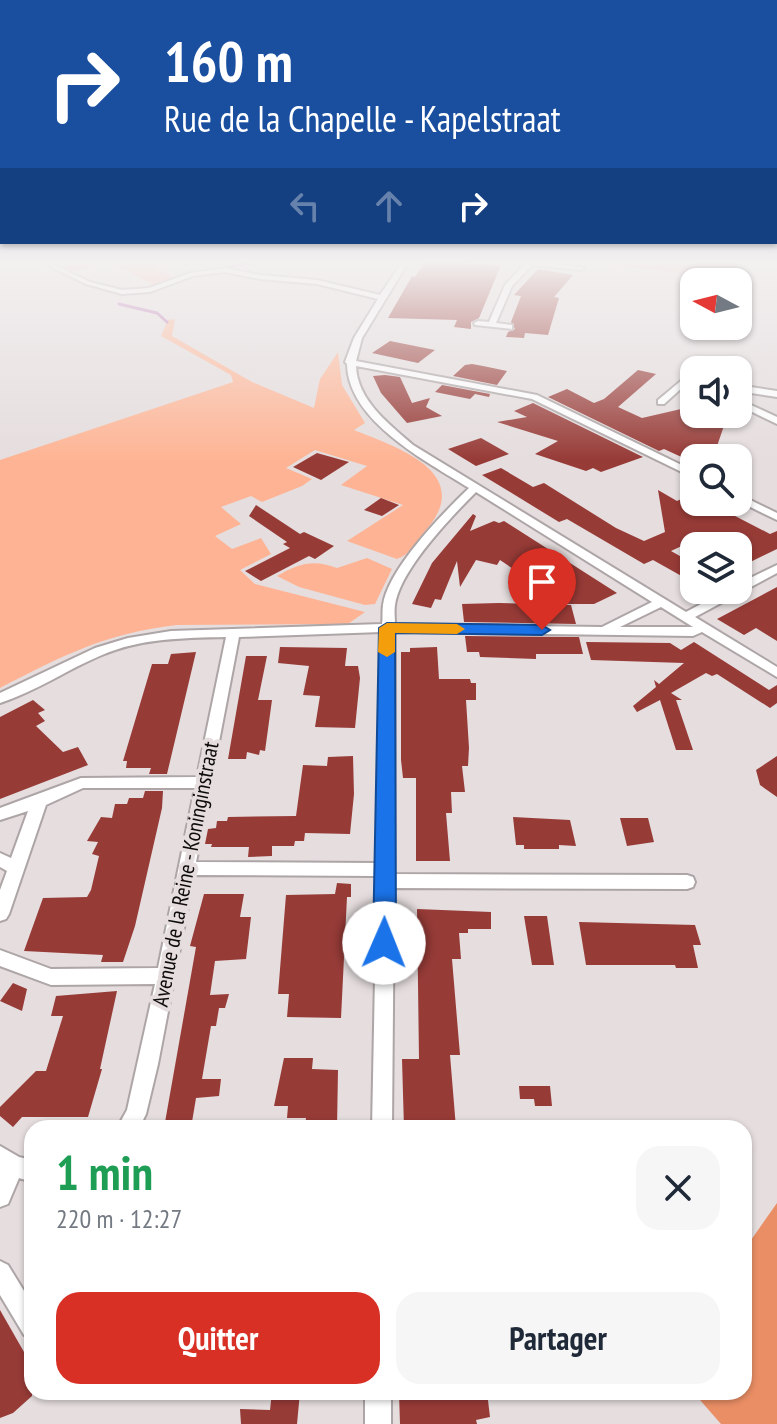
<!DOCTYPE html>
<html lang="fr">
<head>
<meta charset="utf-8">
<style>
	body { margin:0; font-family:"PT Sans Narrow",sans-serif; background:#f6f6f7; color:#1f2937; height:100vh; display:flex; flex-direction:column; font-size:30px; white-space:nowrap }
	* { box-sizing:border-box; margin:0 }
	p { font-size:26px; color:#747a83 }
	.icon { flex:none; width:44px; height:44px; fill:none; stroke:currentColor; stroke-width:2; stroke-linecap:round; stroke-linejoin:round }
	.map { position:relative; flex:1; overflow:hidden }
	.side { position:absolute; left:24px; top:1120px; width:728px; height:280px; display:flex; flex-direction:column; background:#fff; border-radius:24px; box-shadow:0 2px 6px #0004 }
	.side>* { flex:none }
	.top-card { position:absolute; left:0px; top:0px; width:778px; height:244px; box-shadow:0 2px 6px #0004; background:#1a4fa0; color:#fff; overflow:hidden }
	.needle { width:52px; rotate:277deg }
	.buttons { position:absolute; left:680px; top:268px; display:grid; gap:16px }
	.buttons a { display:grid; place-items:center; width:72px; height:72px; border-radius:16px; background:#fff; box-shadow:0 2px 6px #0004; font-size:40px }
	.pin { position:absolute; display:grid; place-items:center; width:68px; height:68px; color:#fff; margin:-82px -34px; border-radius:50% 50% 50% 0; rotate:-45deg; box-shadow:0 0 8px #0007 }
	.pin .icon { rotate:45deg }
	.me { position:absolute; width:88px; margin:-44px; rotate:1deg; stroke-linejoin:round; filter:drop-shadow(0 0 6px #0008) }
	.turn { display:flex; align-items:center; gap:28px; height:168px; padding:0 32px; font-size:36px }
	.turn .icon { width:104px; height:104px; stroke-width:2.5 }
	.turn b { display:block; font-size:56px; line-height:68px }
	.lanes { display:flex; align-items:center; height:76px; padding:0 32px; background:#0003; justify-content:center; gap:40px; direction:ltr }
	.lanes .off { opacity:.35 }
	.round { display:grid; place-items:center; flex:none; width:84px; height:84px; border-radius:24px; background:#f6f6f7 }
	.summary { display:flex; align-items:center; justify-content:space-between; height:136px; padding:0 32px }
	h1 { font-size:48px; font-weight:600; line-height:60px; color:#1e9e55 }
	.button { display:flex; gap:16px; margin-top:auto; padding:16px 32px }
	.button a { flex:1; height:92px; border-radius:24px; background:#d93025; color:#fff; font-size:32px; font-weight:600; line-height:92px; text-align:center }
	.button a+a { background:#f6f6f7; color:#1f2937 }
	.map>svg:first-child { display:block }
</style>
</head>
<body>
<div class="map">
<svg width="777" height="1424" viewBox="0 0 777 1424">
	<rect width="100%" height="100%" fill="#e5ddde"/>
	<path fill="#feb494" d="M85,261H154L152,265L173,277L154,285L109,261L71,272L60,267Z
		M582,261H741L727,279Z
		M175,319L172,336L252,382L314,408L320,379L338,352L342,385L365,423L354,430C396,447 475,472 427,529C418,540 410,555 397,559L347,541L403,505L341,485L367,466L315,450L286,468L312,479L302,486L262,502L251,496L221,507L241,524L215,536L232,549L261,538L271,554L240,570L255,584L365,612L348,624L177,625C106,633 62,656 0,688V460L233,382L231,375L161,336L168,320Z
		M367,558L392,569L375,604L365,605L299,587L277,576C299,563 314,559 337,568Z"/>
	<path fill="#ea8e65" d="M777,1203V1424H721L693,1392H744V1250Z"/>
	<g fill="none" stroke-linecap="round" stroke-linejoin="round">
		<path stroke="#b76fb0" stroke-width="3" d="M226,268L257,261
			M119,304L157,313L167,322"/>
	</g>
	<path fill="#973b37" d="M426,261L501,265L479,318L471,322V329L454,327L457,320L388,318L412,276L415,277Z
		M538,269L573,275L554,297L559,298L548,335L525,333L524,338L506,337L508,332L515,329L511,322L521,296L514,295Z
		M390,341L435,350L418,363L372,353Z
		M472,364L483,366L507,371L497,385L453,376L465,365Z
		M638,370L656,374L618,407L642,418L694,406V414H728L716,449L688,460L664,449L659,451L548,397L567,389L594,403L604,399Z
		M385,375L400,377L412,403L430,398L426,407L442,416L407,423L381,393L373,376Z
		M442,385L490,394L489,397L475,394L470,399L435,392Z
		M533,403L643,457L601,472L593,468L586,471L535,454L558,441L497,422L527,417L514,411Z
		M481,438L509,454L476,466L448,449Z
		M317,453L349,462L321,480L293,467Z
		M501,468L533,487L544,483L616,528L644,541L665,532L658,490L677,501L694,493V502H708L770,534L777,531V549L738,568V546H718L701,537L671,551L694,564V583L653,560L644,564L567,519L559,522L482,475Z
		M381,498L399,505L382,516L364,510Z
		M256,505L300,534L304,532L334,546L315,559L309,556L261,581L245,571L290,548L283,544L287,542L249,516Z
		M473,514L476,516L470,531L494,521L499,523L504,521L617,593L594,604H565L500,560L497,565L476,560L460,587L457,561L441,600L435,599L431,608L412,604L432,563Z
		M777,587V641L756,628L744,635L717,619Z
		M499,603L571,605L576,624L464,622L462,604Z
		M465,636L579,637L583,654H536V659L480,657L479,652H467Z
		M586,642L670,643L681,650L694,642L769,690L777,685V703L770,708L717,674L712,676L706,673L671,693L682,700H676L693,750H676L660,700L637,712L633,706L656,687L654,680L659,684L684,663L591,660Z
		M280,647L347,648L345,666H358L360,678L355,728L315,727L320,696L303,695L309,666L278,663Z
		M437,647L439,679H470L471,683H476V700H466L469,748L468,766H462L465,792H451L452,813H446L450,861H416V778H403L401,760V652H410V648Z
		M196,652L167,774H149L151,768H126L127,761H123L152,664H168L171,654Z
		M246,656H267L258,700H272L265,751L260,750L259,755L247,752L246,759H228Z
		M33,700L45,710L38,713L45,721L36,726L63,752L78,747L88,765L0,799V717Z
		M353,756L354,794L350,834L305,833L304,841H295L294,846H272V856L248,857L249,847H211L212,844H205L208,829L216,828L217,821H227L228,817L296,816L303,765L327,766L328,757Z
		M777,756V797L760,785L756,770Z
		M145,791H163L162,808L135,926L123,962H101L103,955L24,951L43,898L87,897L91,890L99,856L92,854L98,842L87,841L101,817L112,818L115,804H127L129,798H143Z
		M513,817L570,820L576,846L559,845V849H524V845H516Z
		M620,818H648L654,842L627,846Z
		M337,883L351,884V897H347L341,1018L287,1017L289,994H278L286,895L335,894Z
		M204,894H244L240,917H251L246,959L215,961L210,995L229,994L225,1008H219L216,1026H211L202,1079H221L219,1096L196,1098L191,1128H164L196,947L190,946Z
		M417,909L491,912V929H468V933H459L461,959H452L460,1055H450L456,1128H404L402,1059H419Z
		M524,916H547L554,965H532Z
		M579,922L695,925L701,945H693L698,968H676L675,965H586Z
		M13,983L27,989L22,1011L0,1001Z
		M117,991L100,1069H102L88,1117H22L13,1127L0,1116V1107L36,1071H46L63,1016H51L56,996Z
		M284,1058H313L312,1069L338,1070L337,1128H305L306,1118H287L288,1106H274Z
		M519,1086H550L552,1106H535L534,1099H520Z
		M0,1310L32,1366V1396L13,1413L0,1418Z
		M272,1392H300L297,1424H241L240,1409L270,1410Z
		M487,1392L490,1417L476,1420L477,1424H400L399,1393Z"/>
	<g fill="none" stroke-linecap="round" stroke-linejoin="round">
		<g stroke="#ada5a6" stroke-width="4">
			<path id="minor" d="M39,261H46L90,282L122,290L149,288L190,273L224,268L260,275L317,280L380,295L403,261H409L362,338L356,361L537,395L694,471V478L532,399L356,366C357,400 389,424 413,445L686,612L727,590H738V584L777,565V573L695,617L777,667V677L702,632L693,636L395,632L394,874L687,875L693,877L695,882L693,887L687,889L394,888L392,1128H372L377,876L194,875L158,1064L146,1114L139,1128H117L127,1110L155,984L51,985L0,966V950L51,969L158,968L195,788H83L46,805L9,914L6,919L0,921V890L7,871L0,867V853L11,858L28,811L0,820V808L81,778L197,777L226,637C184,638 141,638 102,655C68,669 35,692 0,703V693L95,648L128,638L171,631L382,624C383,618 382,611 383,605C388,569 443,513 469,488C426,461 348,421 347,364L345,362L354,338L378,299L317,284L260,279L224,272L193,276L150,292L122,294L86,284ZM476,492L652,602L602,627L395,624C395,618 394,611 395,605C400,570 451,517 476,492ZM661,607L693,627H620ZM382,632L377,863L196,862L239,637Z
				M507,261H533L584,268L581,270L532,265L512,286L496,323L512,325V329L475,325L474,323L478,321L489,322L505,285L525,264Z
				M694,370V377L664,404H658V400Z
				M738,385L777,391V397L738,391Z
				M738,399L777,417V424L738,405Z
				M738,494L777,513V520L738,501Z
				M0,1146L19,1157L32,1160V1182L19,1178L8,1204L0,1207Z
				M0,1261L8,1265L32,1304V1339L24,1335L0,1295Z
				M365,1392H391V1424H365Z"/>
		</g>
		<use href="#minor" fill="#fff" fill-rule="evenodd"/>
	</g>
	<linearGradient id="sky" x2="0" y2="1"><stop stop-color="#9498d2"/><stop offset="0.57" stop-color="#f3f0f0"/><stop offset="1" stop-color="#f3f0f0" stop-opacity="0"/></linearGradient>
	<rect width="777" height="460" fill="url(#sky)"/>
	<path fill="#1a73e8" stroke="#114b97" stroke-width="2" d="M387,623L542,625L550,630L542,635L395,633L396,943L393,950L384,953L376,950L373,943L379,628Z"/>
	<path fill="#f59e0b" d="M387,623L457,624L465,629L457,634L395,633V652L387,657L378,652L379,628Z"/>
	<g text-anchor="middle" stroke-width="8" stroke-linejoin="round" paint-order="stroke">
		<g font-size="22" fill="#0e0b0b" stroke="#e5ddde">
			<text transform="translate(185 874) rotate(-79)" y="8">Avenue de la Reine - Koninginstraat</text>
		</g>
	</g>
</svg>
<div class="buttons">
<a><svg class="needle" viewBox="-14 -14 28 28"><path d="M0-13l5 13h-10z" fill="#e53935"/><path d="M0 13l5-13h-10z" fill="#747a83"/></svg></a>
<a><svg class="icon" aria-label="sound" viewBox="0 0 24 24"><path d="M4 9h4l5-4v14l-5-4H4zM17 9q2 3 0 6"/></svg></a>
<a><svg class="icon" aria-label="search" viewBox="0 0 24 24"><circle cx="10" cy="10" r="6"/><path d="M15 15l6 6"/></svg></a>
<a><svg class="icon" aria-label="layers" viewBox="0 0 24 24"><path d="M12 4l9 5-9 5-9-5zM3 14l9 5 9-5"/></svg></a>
</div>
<div class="pin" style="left:542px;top:630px;background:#d93025"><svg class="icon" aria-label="arrive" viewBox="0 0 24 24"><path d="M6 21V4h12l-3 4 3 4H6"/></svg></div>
<svg class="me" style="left:384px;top:943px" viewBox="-20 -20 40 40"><circle r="19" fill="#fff"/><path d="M0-13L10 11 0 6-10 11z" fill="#1a73e8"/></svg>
<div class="top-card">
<div class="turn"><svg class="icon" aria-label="right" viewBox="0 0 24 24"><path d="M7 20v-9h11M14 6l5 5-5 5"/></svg><div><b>160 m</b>Rue de la Chapelle - Kapelstraat</div></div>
<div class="lanes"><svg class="icon off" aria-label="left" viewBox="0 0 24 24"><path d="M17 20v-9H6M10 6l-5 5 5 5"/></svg><svg class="icon off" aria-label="ahead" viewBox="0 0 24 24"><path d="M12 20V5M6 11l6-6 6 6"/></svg><svg class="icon" aria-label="right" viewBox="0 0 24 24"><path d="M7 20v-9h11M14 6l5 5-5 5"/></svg></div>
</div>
<section class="side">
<div class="summary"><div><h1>1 min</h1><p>220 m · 12:27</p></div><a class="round"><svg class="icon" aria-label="close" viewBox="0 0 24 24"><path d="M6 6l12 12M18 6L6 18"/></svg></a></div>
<div class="button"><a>Quitter</a><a>Partager</a></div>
</section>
</div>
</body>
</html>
